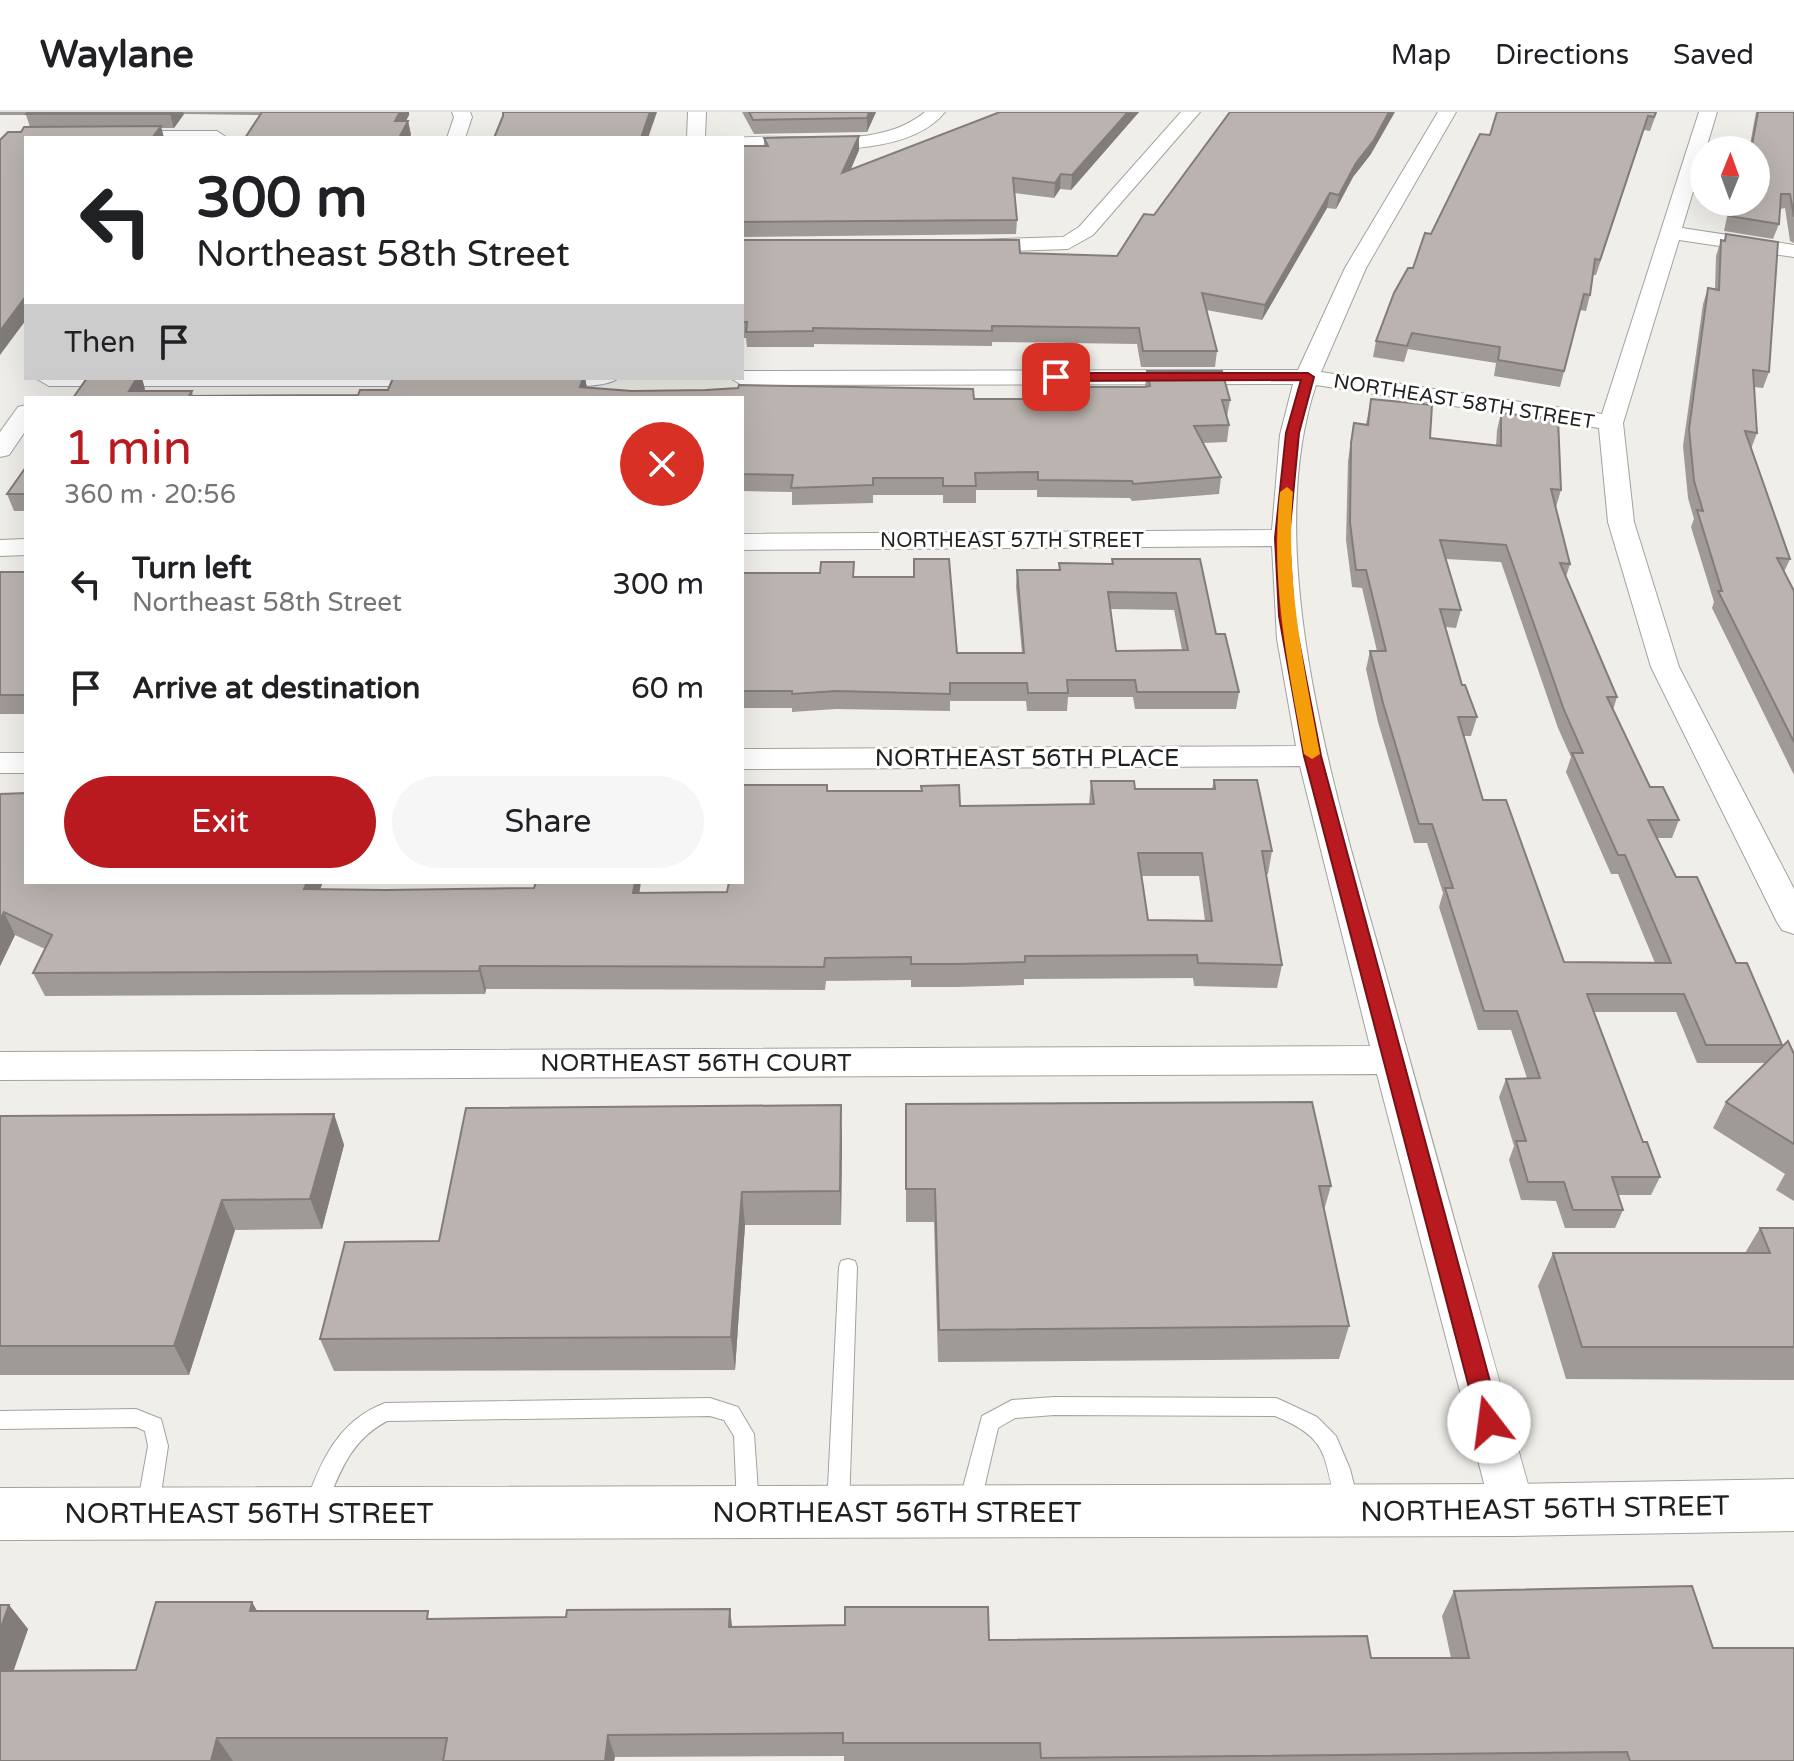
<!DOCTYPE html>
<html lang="en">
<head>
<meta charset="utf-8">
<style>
	body { margin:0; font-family:"Varela Round",sans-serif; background:#f6f6f6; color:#202124; height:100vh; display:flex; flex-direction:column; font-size:30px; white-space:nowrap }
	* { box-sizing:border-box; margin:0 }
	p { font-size:26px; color:#757577 }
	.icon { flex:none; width:44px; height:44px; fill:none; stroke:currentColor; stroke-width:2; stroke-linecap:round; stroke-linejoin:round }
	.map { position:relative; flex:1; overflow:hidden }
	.drawer { position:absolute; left:24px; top:284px; width:720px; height:488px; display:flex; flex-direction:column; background:#fff; border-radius:0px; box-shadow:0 8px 32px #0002 }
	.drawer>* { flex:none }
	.top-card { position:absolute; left:24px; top:24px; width:720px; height:244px; border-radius:0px; box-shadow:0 8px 32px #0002; background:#fff; color:#202124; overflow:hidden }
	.needle { width:52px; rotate:1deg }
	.buttons { position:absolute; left:1690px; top:24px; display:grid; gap:16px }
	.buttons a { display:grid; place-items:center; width:80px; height:80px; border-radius:50%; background:#fff; box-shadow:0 8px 32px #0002; font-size:40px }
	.pin { position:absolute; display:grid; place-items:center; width:68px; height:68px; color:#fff; margin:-34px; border-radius:16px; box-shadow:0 4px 12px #0006 }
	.me { position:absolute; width:88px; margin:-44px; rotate:345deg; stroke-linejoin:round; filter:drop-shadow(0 0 6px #0008) }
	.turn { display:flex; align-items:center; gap:28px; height:168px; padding:0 40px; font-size:36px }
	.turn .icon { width:104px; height:104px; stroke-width:2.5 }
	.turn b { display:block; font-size:56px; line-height:68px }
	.then { display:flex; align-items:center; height:76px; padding:0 40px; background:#0003; gap:16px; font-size:30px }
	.round { display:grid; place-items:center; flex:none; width:84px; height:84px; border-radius:42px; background:#f6f6f6 }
	.head { display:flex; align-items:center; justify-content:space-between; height:136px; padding:0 40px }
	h1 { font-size:48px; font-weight:600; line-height:60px; color:#b91a20 }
	.cta { display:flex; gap:16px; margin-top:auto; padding:16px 40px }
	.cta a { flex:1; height:92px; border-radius:48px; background:#b91a20; color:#fff; font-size:32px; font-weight:600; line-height:92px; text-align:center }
	.cta a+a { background:#f6f6f6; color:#202124 }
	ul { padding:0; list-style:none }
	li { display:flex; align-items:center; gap:24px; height:104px; padding:0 40px }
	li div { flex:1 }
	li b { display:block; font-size:30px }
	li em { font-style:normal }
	header { display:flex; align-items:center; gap:48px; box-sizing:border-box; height:112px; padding:0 40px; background:#fff; border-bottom:2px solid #e0e0e0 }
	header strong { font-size:38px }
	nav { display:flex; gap:44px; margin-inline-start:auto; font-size:28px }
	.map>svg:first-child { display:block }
</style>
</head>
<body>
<header>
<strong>Waylane</strong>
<nav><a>Map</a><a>Directions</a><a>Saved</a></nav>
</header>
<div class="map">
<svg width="1794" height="1649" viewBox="0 0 1794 1649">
	<rect width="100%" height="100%" fill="#f0eee9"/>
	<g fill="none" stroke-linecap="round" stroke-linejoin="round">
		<g stroke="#a2a2a2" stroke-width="2">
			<path id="service" d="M848,1147L855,1149L857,1155L849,1395L845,1402L838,1405L831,1402L827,1395L839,1155L841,1149Z
				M1054,1285L1276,1286L1283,1289L1317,1305L1336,1324L1350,1357L1359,1393L1355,1400L1348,1403L1341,1400C1319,1350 1338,1330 1275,1304L1054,1303L1015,1306L998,1316L980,1394L976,1401L969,1404L962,1401L958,1394L982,1304L1012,1288Z
				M710,1286L738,1295L754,1322L759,1394L755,1401L748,1404L741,1401L737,1394L734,1324L724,1308L710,1304L387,1309C347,1330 339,1365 322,1403L315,1406L308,1403L304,1396C320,1351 337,1309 385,1291Z
				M136,1297L161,1307L168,1334L159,1395L155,1402L148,1405L141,1402L137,1395L148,1334L145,1319L136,1315L0,1317V1299Z"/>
		</g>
		<g stroke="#a2a2a2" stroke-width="2">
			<path id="minor" d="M452,0H470L472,5L465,26H447L454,5Z
				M688,0H706L705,26H687Z
				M925,0H945C906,49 799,36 742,37L739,26C799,19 875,41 925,0Z
				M1181,0H1200L1093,123L1068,137L974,140L964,134L974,128L1063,125L1079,115Z
				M1438,0H1456L1366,156L1321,260L1602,302L1699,0H1717L1682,116L1794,133V145L1679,128L1623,311L1634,410L1679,555L1794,777V822L1782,818L1777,810L1651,555L1608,410L1599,316L1316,273C1255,454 1349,724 1397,902C1442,1067 1490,1233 1535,1398L1529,1413L1513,1419L1497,1413L1491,1398L1377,962L0,968V940L1370,934L1300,654L742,657V637L1296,634L1277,527L1272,434L742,438V422L1272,418L1280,323L1293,272L742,273L730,266H742V259L1298,258L1345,156Z
				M116,19H217L226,25H107Z
				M529,266H618C609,277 538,277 529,266Z
				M37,267L38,266L448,267L436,274H49Z
				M26,293V318L9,343L0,345V320L18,295Z
				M26,427V443L0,444V428Z
				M0,641H26V661H0Z"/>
		</g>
		<g stroke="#a2a2a2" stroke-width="2">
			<path id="tertiary" d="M1794,1367V1419L1513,1424L0,1428V1376L1513,1372Z"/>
		</g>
		<use href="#service" fill="#fff" fill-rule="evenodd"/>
		<use href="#minor" fill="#fff" fill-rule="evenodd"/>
		<use href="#tertiary" fill="#fff" fill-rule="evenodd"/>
	</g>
	<path fill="#a09a96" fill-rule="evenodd" d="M0,0H409V3L406,9H408L411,23L260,3L184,2L174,16H161L164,26H26L21,20L30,15L26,3H0Z
		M742,0H876L867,20L754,22Z
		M1139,0L1071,78L1060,77L1054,86L1014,81L1017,108L1016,122L742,125V34H764V26L859,24V38L850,58Z
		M1497,0H1657L1650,19L1644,18L1596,163H1593L1590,183L1586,199L1580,198L1560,275L1494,264L1496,251L1408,237L1404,250L1373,245L1376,229L1431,122L1490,23Z
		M1756,0H1794V131L1790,129L1785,96L1780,97L1779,112L1773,127L1724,119L1730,90H1756V38H1749Z
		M1371,42L1353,65L1336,97L1327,96L1262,208L1206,198L1217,239L1215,255H1141L1137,232L992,230V234L814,232V235H747L746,226H742V128L1020,141L1117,144L1154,103Z
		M1726,122L1769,260L1763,276L1754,275L1757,321L1751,337L1790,447L1784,460L1794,479V663L1712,496L1714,490L1691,415L1694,407L1688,386L1683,334L1703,192L1708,176L1715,177L1716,144L1721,128L1724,129Z
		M1147,259L1230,288L1227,305L1229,313L1227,330L1203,331L1221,365L1219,382L1132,389L1130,386L1037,385V378H976V391H943V383H873V391L792,393V380L742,379V286H73L145,277L144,279H192L193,284L358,283L388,278L393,266H585L587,276L632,279L974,287H1037L1038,275H1145Z
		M1371,287L1430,326L1496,334L1497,318L1501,301L1561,378L1556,395L1570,452L1566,465L1617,585L1613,598L1650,675L1679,708L1672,726H1657L1676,765L1736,851L1782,933L1780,937L1794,942V1089L1776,1078L1785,1062L1713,1016L1726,990L1766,951H1697L1676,900H1594L1643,1030L1660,1065L1651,1083H1618L1623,1098L1615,1116H1565L1556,1089L1521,1088L1509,1048L1514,1034L1499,985L1506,967L1527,966L1511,918H1478L1439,795L1443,781L1427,731H1414L1378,610L1366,557L1370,539H1377L1362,476L1352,475L1346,428L1348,349L1351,328L1354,311L1366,312ZM1446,447L1501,450L1558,616L1571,645L1566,660L1611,762H1618L1655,851L1564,850L1483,688L1463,624H1471L1477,605L1462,573L1445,515L1456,516L1461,498Z
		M26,355V399H14L7,382Z
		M1112,447H1200L1216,522L1239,580L1236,597H1135L1133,585H1068L1067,599H1027L1026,589H950V599L836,597L792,600V596H742V452L743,461H820L854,450V465L957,541H1022L1016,475L1017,458H1059V451L1112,452ZM1110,497L1174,498L1182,538L1116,539Z
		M0,460H26V602H0Z
		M1214,668L1272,739L1268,762H1266L1282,853L1277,876L1194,874L1193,866L1024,867V873L956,875H911V868L826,869L825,878L486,877L485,882L45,884L33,861L45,837L15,823L0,854V682L323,770L320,777L639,781L727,780L827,679L960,694L1089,692L1091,669L1135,677H1212ZM1142,764H1199L1205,809L1148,808Z
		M906,992L1331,1074L1324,1098L1349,1214L1339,1247L938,1250L934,1110H906Z
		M334,1002L344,1033L322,1117L235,1118L189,1263H0V1004Z
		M842,1027L841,1113H745L735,1258L334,1259L320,1227L439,1129Z
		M1760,1116H1794V1268L1566,1267L1538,1174L1553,1141H1745Z
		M1454,1479L1713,1536L1794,1649H844V1644L615,1645L614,1649H0L9,1493L28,1517L14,1558H136L258,1499L431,1507L732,1515L1371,1546H1451L1442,1504Z"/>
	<path fill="#827d7a" d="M171,0H183L184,2L174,16L170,2Z
		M400,0H409V3L398,23L395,9Z
		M650,0H657L648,26H642V23Z
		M869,0H876L867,20V6Z
		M1128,0H1139L1071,78L1072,63Z
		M1389,0H1395L1371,42L1353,65L1336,97L1339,83L1356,51Z
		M408,9L411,23L409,26H399Z
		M161,14L164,26H152Z
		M859,24V38L843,76L842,61Z
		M1061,62L1060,77L1054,86L1055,71Z
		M1330,81L1327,96L1262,208L1265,193Z
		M26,184V208L0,243V219Z
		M137,266H142L145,277L140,286L129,279Z
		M583,266H585L587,276L580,275Z
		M307,770H323L311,800L304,777Z
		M635,770H641L636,804L633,781Z
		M4,800L15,823L0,854V808Z
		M480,854L486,877L485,882L479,859Z
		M841,993L842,1027L841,1113L840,1079Z
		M334,1002L344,1033L322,1117L310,1087Z
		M742,1080L745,1113L735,1258L731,1225Z
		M222,1088L235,1118L189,1263L174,1234Z
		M252,1490L266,1514L250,1499Z
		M9,1493L28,1517L5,1582L0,1576V1518Z
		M730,1497L733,1522L729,1515Z
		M608,1623L615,1645L614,1649H605Z
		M217,1626L233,1649H211Z"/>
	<path fill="#bab3af" stroke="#827d7a" stroke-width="2" fill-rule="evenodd" d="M28,0H171L170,2H26Z
		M262,0H400L395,9H408L399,26H245Z
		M503,0H650L642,23H648L647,26H494L503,4Z
		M749,0H869L867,6L753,8Z
		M1000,0H1128L1072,63L1061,62L1055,71L1013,66L1017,108L742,110V34H768L764,26L859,24L842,61Z
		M1230,0H1389L1374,28L1356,51L1339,83L1330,81L1265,193L1202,181L1217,239H1143L1139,216L992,214V219L813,216V219L746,220L747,210H742V128H1019L1020,141L1117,144L1144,102L1154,103Z
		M1497,0H1656L1654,5L1648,4L1600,148L1595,147L1590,183L1584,182L1564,259L1498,248L1500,235L1412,221L1407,234L1376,229L1394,181L1408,156H1413L1425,121L1431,122L1480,22L1490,23Z
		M1758,0H1794V105L1790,82H1781L1779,112L1729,104L1732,90H1756V38H1751Z
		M161,14L152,26H26V184L0,219V28L8,20H21L24,15Z
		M1726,122L1778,130L1769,260L1753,258L1757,321L1745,319L1790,447L1777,446L1794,479V630L1718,479H1722L1697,398L1703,399L1694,369L1689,317L1708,176L1719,178L1721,128L1725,129Z
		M1147,259H1222L1230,288H1222L1229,313L1194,314L1221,365L1133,372L1132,369L1038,368V360L975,361L976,374H943V366H873V373L791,376L793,363L742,362V286H73L87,266H137L129,279H192L189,284L358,283L360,278H388L393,266H583L580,275L632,279L706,278L738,276L739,273L973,277L974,287H1039L1038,275H1145L1150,274Z
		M1371,287L1432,293L1430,326L1501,334V301L1558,307L1561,378L1551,377L1570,452L1560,451L1617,585H1607L1650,675H1663L1679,708H1648L1676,765H1697L1736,851H1747L1782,933H1706L1684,882H1587L1643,1030H1647L1660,1065H1612L1623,1098H1573L1564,1070H1528L1516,1029H1526L1506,967L1540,966L1517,899H1484L1445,776H1453L1432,712H1419L1383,591L1370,539H1386L1366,458H1356L1350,411L1351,331L1354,311L1368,313ZM1440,428L1506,433L1564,598L1583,641H1572L1618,743H1625L1671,851L1564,850L1506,688H1483L1458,605H1477L1465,573H1462L1440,497L1461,498Z
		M26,355V382H7Z
		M914,447H949L957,541H1024L1017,458H1060L1059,451L1113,452L1112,447H1200L1216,522H1225L1239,580H1137L1135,568H1067L1068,581H1028L1027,571H950V582L836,579L792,582V579H742V461H820L821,450H854L853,465H914ZM1108,480L1176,481L1188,538L1116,539Z
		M0,460H26V583H0Z
		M1214,668H1257L1272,739H1262L1282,853L1198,851L1197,843L1025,844V850L957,852H911V845L825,846L824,855L480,854L479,859L33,861L52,823L4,800L0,808V682L26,681V770H307L304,777L385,778L534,776L536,770H635L633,781L727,780L729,770H742V673H827V679H922L921,674L959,673L960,694L1094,692L1091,669H1134L1135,677H1215ZM1138,741H1202L1212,809L1148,808Z
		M1788,929L1794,942V1032L1726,990Z
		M1312,990L1331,1074H1319L1349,1214L939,1218L935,1077H906V992Z
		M841,993L840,1079L742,1080L731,1225L320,1227L345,1130L439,1129L466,996Z
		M334,1002L310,1087L222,1088L174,1234H0V1004Z
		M1760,1116H1794V1235H1582L1553,1141H1770Z
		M1692,1474L1713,1536H1794V1649H1630L1627,1640L1041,1646L1040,1631H843V1621L608,1623L605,1649H443L447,1626H217L211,1649H0V1559L136,1558L156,1490H252L250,1499H428L427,1507L566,1505L567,1498L730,1497L729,1515L845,1513V1495H988L989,1528L1367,1524L1371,1546H1469L1454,1479Z
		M0,1493H9L0,1518Z"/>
	<path fill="#b91a20" stroke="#781115" stroke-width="2" d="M1308,261L1314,265L1299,321L1289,426L1294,504L1321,644L1501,1310L1497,1317L1489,1320L1481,1317L1478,1310L1304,644L1279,504L1275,426L1286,321L1301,268L1056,269L1050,265L1056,261Z"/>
	<path fill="#f59e0b" d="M1287,375L1293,380C1285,469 1304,554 1320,642L1312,647L1304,642C1288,554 1270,469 1280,380Z"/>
	<g text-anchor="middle" stroke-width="6" stroke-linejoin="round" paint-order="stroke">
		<g font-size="20" fill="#212121" stroke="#fff">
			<text transform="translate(1464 289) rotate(9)" y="7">NORTHEAST 58TH STREET</text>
			<text x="1012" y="435">NORTHEAST 57TH STREET</text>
		</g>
		<g font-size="24" fill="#212121" stroke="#fff">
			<text x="1027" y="654">NORTHEAST 56TH PLACE</text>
			<text x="696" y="959">NORTHEAST 56TH COURT</text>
		</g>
		<g font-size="28" fill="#212121" stroke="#fff">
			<text transform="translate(1545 1396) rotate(-1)" y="10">NORTHEAST 56TH STREET</text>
			<text x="897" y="1410">NORTHEAST 56TH STREET</text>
			<text x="249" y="1411">NORTHEAST 56TH STREET</text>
		</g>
	</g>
</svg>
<div class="buttons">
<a><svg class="needle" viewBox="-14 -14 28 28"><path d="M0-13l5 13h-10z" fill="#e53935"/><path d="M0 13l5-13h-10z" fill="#757577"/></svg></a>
</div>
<div class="pin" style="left:1056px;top:265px;background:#d93025"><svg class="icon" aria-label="arrive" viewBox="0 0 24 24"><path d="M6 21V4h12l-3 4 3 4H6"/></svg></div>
<svg class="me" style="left:1489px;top:1310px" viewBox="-20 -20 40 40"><circle r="19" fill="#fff"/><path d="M0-13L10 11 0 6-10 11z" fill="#b91a20"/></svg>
<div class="top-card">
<div class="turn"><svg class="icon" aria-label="left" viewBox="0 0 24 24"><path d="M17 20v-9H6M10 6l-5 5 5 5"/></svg><div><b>300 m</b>Northeast 58th Street</div></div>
<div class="then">Then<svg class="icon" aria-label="arrive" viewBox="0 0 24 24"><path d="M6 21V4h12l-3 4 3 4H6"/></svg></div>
</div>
<section class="drawer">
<div class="head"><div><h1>1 min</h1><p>360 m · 20:56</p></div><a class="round" style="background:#d93025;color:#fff"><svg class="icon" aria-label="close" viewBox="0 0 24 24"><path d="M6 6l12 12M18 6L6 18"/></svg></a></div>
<ul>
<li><svg class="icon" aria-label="left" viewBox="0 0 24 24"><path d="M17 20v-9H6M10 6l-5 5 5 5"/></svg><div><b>Turn left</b><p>Northeast 58th Street</p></div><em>300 m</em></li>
<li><svg class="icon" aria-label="arrive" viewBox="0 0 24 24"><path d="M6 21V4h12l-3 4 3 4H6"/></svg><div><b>Arrive at destination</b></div><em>60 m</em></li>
</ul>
<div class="cta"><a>Exit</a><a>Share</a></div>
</section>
</div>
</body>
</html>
